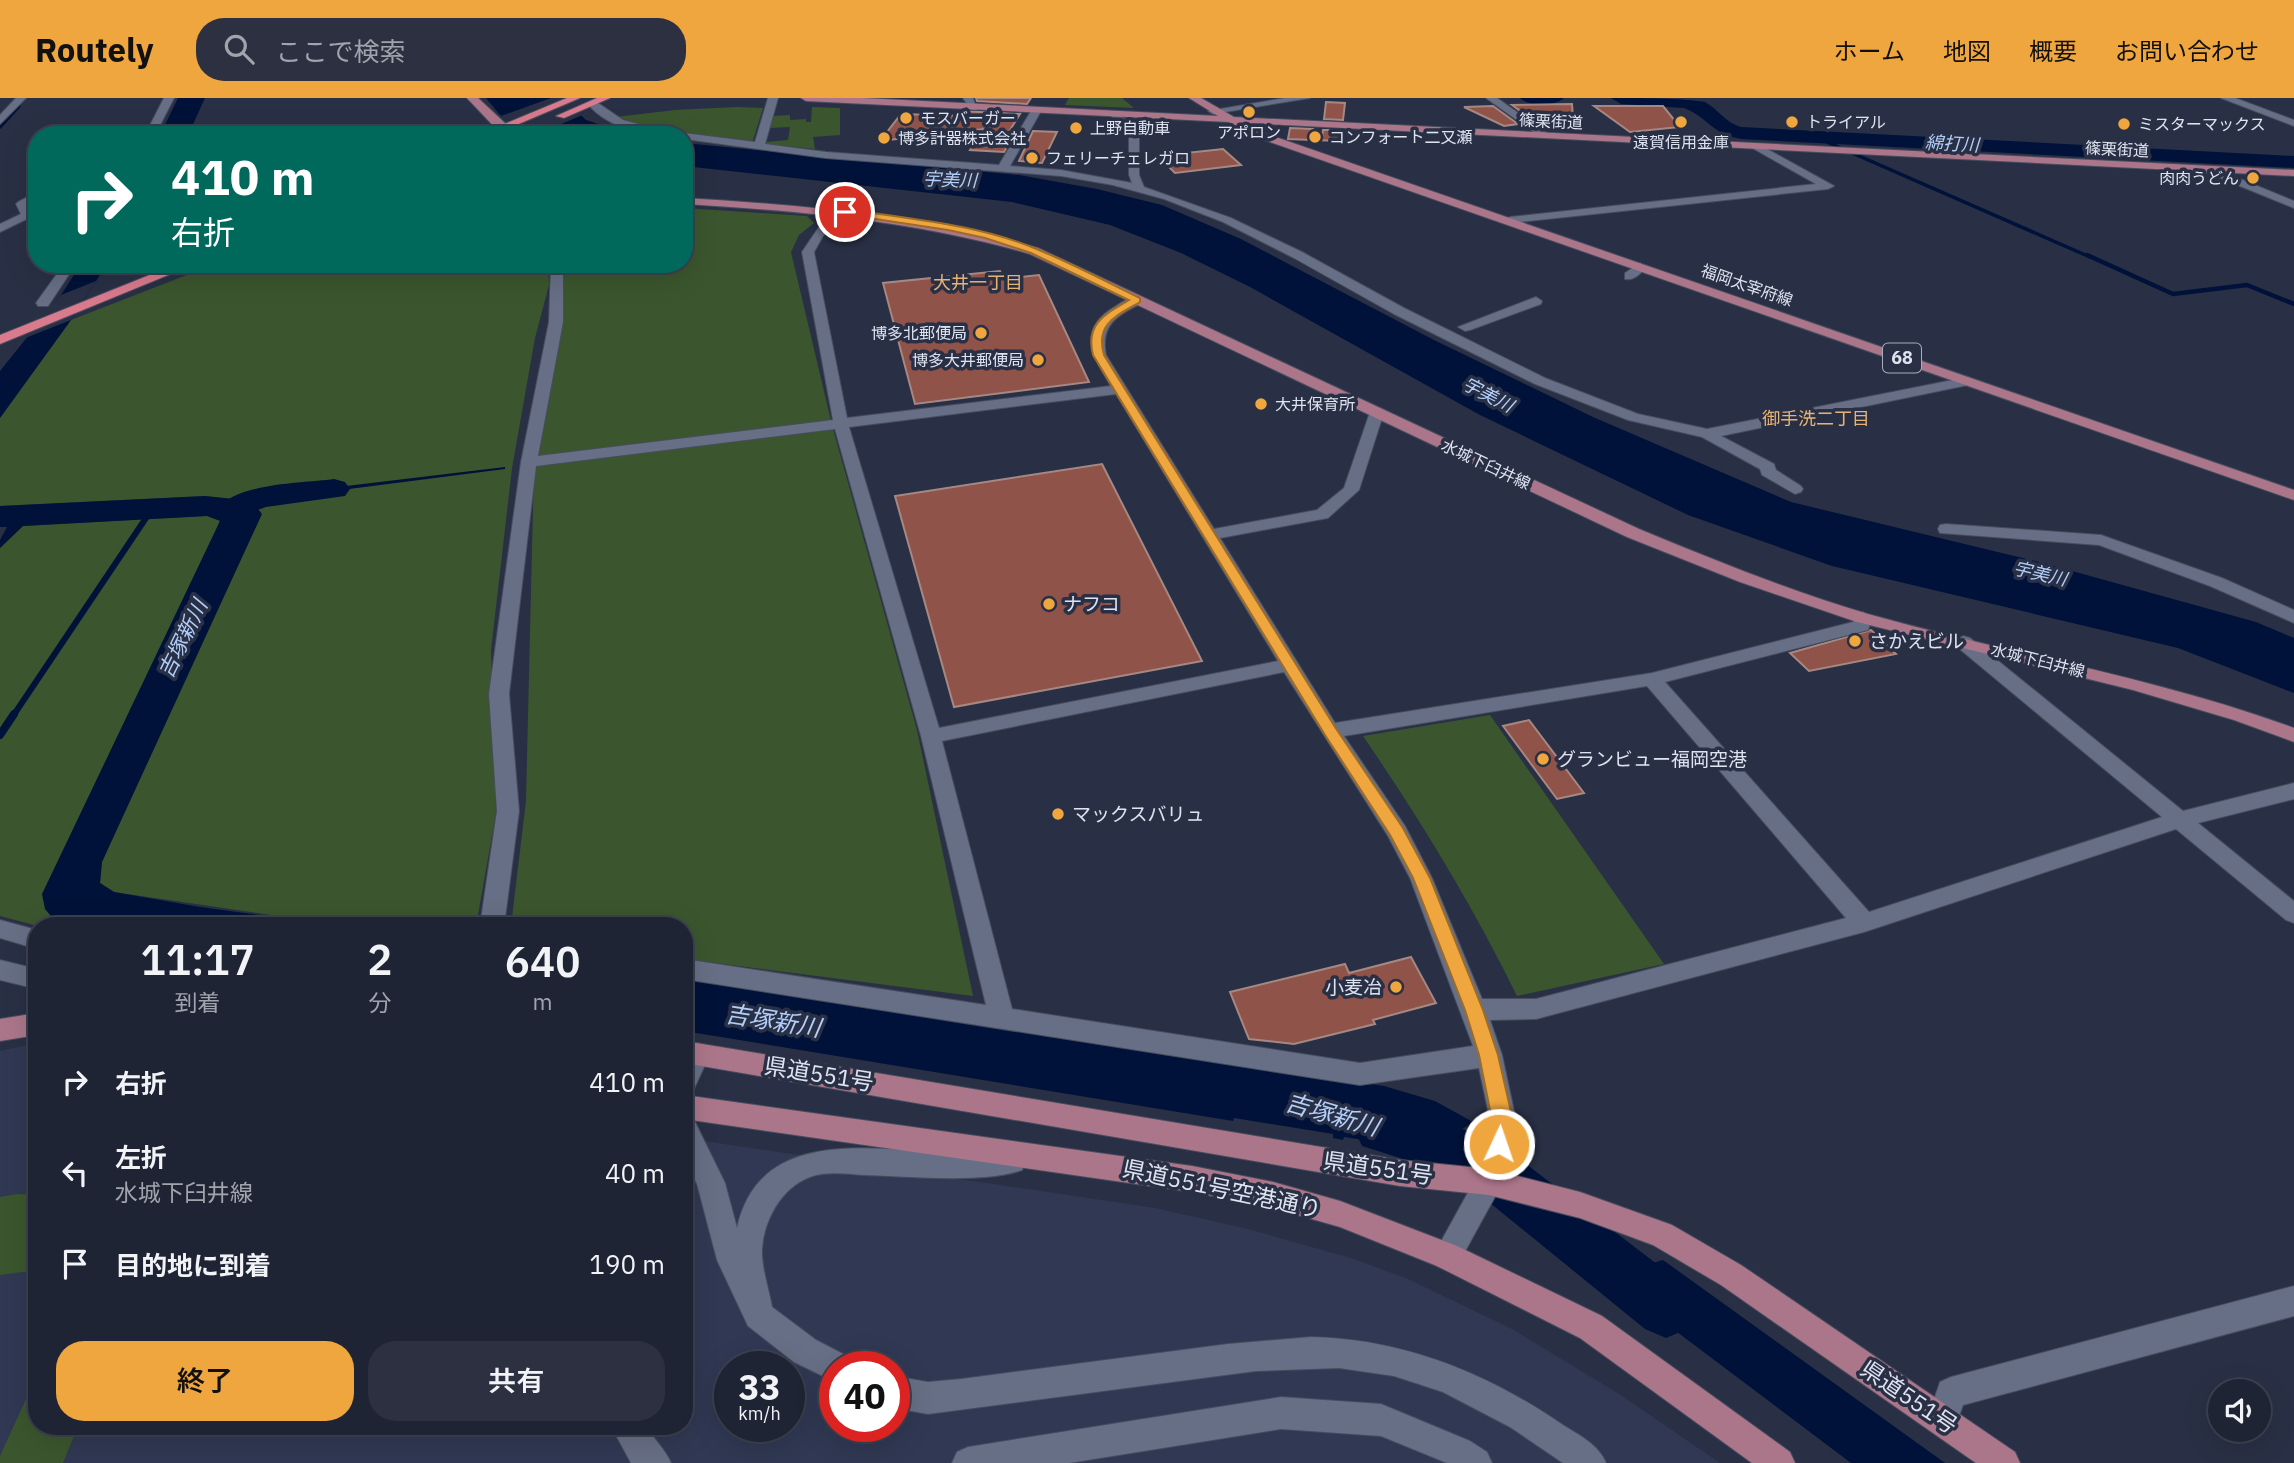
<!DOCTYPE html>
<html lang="ja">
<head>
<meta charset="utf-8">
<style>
	body { margin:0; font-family:"IBM Plex Sans","Noto Sans JP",sans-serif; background:#2c3040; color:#f1f3f6; height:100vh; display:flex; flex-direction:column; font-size:26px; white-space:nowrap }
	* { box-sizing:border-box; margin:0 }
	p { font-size:23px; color:#a1a4ac }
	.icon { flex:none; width:38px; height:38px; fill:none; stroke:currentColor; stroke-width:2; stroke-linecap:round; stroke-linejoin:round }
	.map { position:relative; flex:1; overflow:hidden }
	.panel { position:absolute; left:28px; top:819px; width:665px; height:518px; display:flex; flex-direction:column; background:#1f2434; border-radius:28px; box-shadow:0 7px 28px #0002,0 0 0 2px #3c414f }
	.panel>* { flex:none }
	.hud { position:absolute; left:28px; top:28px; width:665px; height:147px; border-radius:28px; box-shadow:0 7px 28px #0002,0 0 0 2px #3c414f; background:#00695c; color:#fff; overflow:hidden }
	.controls { position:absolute; left:2208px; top:1281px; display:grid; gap:14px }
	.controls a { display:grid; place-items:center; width:63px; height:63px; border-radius:50%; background:#1f2434; box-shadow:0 7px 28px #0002,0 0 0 2px #3c414f; font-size:35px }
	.speed { position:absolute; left:714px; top:1253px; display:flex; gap:14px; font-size:35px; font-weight:700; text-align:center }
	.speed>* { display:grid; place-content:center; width:91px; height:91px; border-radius:50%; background:#1f2434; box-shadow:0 7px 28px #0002,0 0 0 2px #3c414f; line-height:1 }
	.speed small { font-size:18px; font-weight:400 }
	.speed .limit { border:10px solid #d22; background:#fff; color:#111 }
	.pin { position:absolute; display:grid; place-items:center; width:60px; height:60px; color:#fff; margin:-30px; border:4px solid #fff; border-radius:50%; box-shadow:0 2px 7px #0007 }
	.me { position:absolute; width:77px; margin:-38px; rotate:3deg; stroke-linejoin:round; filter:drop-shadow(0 0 5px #0008) }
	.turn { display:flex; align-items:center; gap:24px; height:147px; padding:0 28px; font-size:32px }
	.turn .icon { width:91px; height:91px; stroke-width:2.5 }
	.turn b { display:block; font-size:49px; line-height:60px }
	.eta { display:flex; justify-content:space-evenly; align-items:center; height:119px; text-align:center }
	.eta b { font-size:42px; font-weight:600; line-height:49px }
	.button { display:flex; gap:14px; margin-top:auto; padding:14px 28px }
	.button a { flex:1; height:80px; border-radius:28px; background:#f0a63e; color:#111; font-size:28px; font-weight:600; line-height:80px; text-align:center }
	.button a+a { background:#2c3040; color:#f1f3f6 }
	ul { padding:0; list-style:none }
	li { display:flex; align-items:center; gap:21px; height:91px; padding:0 28px }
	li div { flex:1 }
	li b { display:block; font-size:26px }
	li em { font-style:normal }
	header { display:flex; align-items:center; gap:42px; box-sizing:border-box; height:98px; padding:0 35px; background:#f0a63e; color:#111 }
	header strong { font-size:33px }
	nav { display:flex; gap:38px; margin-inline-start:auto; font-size:24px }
	.search { width:490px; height:63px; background:#2c3040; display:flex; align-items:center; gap:18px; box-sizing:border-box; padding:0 24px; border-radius:28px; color:#a1a4ac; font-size:26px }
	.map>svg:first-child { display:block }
</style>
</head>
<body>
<header>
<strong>Routely</strong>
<div class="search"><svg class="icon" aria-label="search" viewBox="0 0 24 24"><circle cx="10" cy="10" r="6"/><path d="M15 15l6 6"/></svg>ここで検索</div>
<nav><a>ホーム</a><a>地図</a><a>概要</a><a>お問い合わせ</a></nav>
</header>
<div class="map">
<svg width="2294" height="1365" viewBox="0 0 2294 1365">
	<rect width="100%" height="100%" fill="#293045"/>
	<path fill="#303853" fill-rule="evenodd" d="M37,945V1328H684V1040L1155,1110L1248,1131L1354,1161L1408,1181L1512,1231L1619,1296L1720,1365H0V953ZM730,1269H789V1328H730ZM835,1269H894V1328H835Z"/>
	<path fill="#3b562e" d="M1069,0H1122L1134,10L1065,7Z
		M737,9L763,10L752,45L658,31L616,19L675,12Z
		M812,9L840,10V37L813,39L815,51L766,46V44L788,42L790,29L769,30L772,18L790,17V22L806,21V24H811Z
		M684,110L807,118L814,125L799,137L791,154L831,323L539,358L562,212L565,166H684Z
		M215,166H548L549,187L535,240L512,370L491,552L496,715L476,828H347L114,794L100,785L102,764L252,403L205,398L0,408V320L71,222Z
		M833,331L917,632L973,898L684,861V828H511L526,703L534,368Z
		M187,419L207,418L220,422L59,828H38L0,818V450L23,428Z
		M1490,617L1664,866L1517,898C1472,806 1420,721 1363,638Z
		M17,1096L37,1097V1157L30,1173L0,1177V1099Z
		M37,1277V1328H78L63,1365H0V1358Z"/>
	<path fill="#001239" d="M178,0H205L189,35L160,37Z
		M486,0H563L586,22L632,37H538L500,17Z
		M684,45L1019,77L1097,91L1162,107L1241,141L1434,242L1593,319L1791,404L2047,466L2256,524L2294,540V595L2178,550L1832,468L1688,417L1480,317L1250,189L1181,155L1110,127L1012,104L684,68Z
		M81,166H107L71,222L0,320V273L61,197Z
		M505,369V371L279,400V396Z
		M205,398L252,403L262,416L102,764L100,785L114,794L200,809L341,828H59L45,811L42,796L220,423L207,418L23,428L0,450V442L7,429H0V408Z
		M684,880L1384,988L1435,1003L1473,1024L1419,1059C1400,1045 1369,1043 1344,1039L1343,1042L1333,1040V1036L1234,1020L1233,1023L684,933Z
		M1663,1162L1945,1365H1851L1604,1179Z"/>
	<path fill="#293045" d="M551,0H568L585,16L535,37L501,18Z
		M96,183L71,222L23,241L61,197Z"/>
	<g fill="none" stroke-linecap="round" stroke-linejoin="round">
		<path stroke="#001239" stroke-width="3.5" d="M0,29L19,8
			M1818,40L2090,159"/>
		<path stroke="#001239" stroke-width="4.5" d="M2087,157L2173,196L2247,187L2294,206"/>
		<path stroke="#001239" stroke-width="6" d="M244,404L287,396
			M13,618L150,414"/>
		<path stroke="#001239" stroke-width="8" d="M0,637L14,616"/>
		<path fill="#001239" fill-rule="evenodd" d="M1520,0H1564C1555,9 1529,9 1520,0Z
			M1611,0C1637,0 1683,0 1705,4C1718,11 1726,25 1741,29L2294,58V70L1741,41C1710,35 1708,19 1684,10L1621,6Z
			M334,381L345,384L350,391L345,398L266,409L235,420L223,417L219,410C236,385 305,385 334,381Z
			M1381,1007L1492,1040L1687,1189L1696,1210L1687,1231L1666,1240L1645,1231L1457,1078L1362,1048L1354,1031L1362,1014Z"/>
	</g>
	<path fill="#8f534a" stroke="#a68883" stroke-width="2" d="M976,0H1031L1027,6L977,3Z
		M1326,4L1345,5L1343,22L1324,21Z
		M1572,6L1573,19L1535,24L1512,7Z
		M1493,8L1518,26L1504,28L1464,9Z
		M1594,8H1663L1680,29L1630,34Z
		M961,13L1020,16L1010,32H1017L1004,54L970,52L984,31L880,43L901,16L964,18Z
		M1290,30L1313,31L1322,39L1323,32H1341L1339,43L1288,41Z
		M1033,33L1057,34L1042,65L1019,63Z
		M1223,51L1241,67L1175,75L1158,58Z
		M1000,173L1003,181L1039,177L1089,284L915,306L883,185Z
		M1102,366L1202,563L954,609L895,398Z
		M1871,532L1896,556L1809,573L1790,555Z
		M1529,622L1584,695L1557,701L1503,628Z
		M1411,859L1436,905L1373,922L1375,926L1294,946L1249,941L1230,894L1345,866L1349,875Z"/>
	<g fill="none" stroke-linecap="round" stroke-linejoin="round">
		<g stroke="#474d5e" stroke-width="2">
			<path id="minor" d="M16,0H26L0,26V17Z
				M164,0H174L155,37H145Z
				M768,0H778L765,46L826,54L999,67L1031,13L1036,10L1041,13L1010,68L1061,72L1132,85L1129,77V36L1110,17L1118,15L1139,35V77L1144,89L1231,120L1302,154L1404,210L1545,280L1638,316L1707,331L1968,279L1975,283L1968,287L1721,338L1774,366L1776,372L1801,388L1803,391L1801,394L1795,396L1762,377L1760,371L1702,339L1628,322L1535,286L1394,216L1294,160L1223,124L1164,101L1113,87L1061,78L826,60L684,41V37C649,37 611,34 587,5L595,3L623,22L680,37L684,35L755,44Z
				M963,0H973L977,12H971Z
				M1285,0H1310L1213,16L1208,13Z
				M1486,0H1497L1551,38L1542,40Z
				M2221,0H2235L2294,22V28Z
				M1758,46L1834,88L1828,91L1510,125L1504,122L1510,119L1816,86L1754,51V47Z
				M2203,69H2211L2294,103V110L2203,73Z
				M37,94V102L28,107L33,117L31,119L0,134V126L21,116L16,106L18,104Z
				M845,111L851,114L849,116L823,138L814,154L847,320L1111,288C1092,257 1076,231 1116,208C1124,203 1132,198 1142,199V205C1117,217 1100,227 1106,257L1214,431L1317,412L1344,390L1370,314L1372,311H1382L1384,314L1359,392L1328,420L1220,440L1335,625L1652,575L1853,524L1857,516L1863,514L1872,520L1868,532L1665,584L1869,814L2162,719L1956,548L1954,544L1963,538L1970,540L2183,713L2294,685V701L2198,725L2294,803V825L2286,822L2176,731L1864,834L1536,921L1490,922L1502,957L1517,1027L1503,1084L1457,1168L1447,1172L1437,1168L1433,1158L1476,1080L1491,1027L1479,970L1360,987L684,881V861L986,907L921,638L835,331L536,368L509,596L519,713L504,828H480L497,713L489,596L521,364L549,224L551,166H563V224L538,358L833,322L802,154L819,129ZM1116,296L1278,563L939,630L849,329ZM1284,574L1388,738L1410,780L1473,948L1360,965L1012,911L942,643ZM1647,588L1846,820L1536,901H1482L1432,780L1405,728L1344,638Z
				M1640,165L1646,169C1641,176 1633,183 1625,181V175Z
				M64,166H76L48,208H38L36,205Z
				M1536,199L1542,203L1541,206L1470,232L1465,233L1458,229Z
				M1946,426L2101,437L2222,480L2294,512V525L2210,488L2099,447L1940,435L1938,431L1940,427Z
				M0,822L37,832V851L0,840Z
				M0,862L37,871V891L0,882Z
				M697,945L706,948L710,956L693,993L684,996V956L688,948Z
				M684,1017L693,1020L725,1085L737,1130C759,1028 871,1052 947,1054C971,1055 999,1045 1022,1054L1026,1063L1022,1072C984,1086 905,1078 863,1077C846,1076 826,1073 810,1079C781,1090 764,1122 762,1151C761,1169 769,1191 772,1209L816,1242L847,1258L851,1269H835V1284L794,1264L748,1228L717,1162L697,1086L684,1058Z
				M2294,1188V1218L1963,1307L1954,1333L1943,1338L1932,1333L1927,1322L1940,1284L1951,1279Z
				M1311,1239C1404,1241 1487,1275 1563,1327C1579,1337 1599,1347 1606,1365H1563L1510,1329L1443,1294L1394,1278L1339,1270L1256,1273L928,1316L894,1310V1278L928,1284L961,1281L1228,1246Z
				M1281,1299L1381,1306L1470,1343L1487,1354L1492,1365H1447L1381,1338L1281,1331L1069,1365H952L957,1354L968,1349Z
				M611,1328H645C654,1341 665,1351 671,1365H631Z"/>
		</g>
		<g stroke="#474d5e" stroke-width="2">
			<path id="major" d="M467,0H478L507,27L512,37H502Z
				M801,0H863L1218,18L1189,0H1201L1234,19L2294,72V78L1245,25L1261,34L2294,392V402L1253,38L1229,24L806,3Z
				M684,100C805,107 922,118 1038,150L1639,431C1714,462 1790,493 1868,516C2010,556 2155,579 2294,630V644L2234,622L2133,592L1857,524L1740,484L1627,439L1030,156C916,123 801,113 684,106Z
				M37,915V937L0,943V921Z
				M684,943L1400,1062L1489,1071L1580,1094L1672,1127L1741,1167L2015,1354L2020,1365H1976L1721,1187L1653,1147L1580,1120L1489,1097L1400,1088L684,965Z
				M684,997L1192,1068L1273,1084L1340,1103L1457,1148L1602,1218L1790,1354L1795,1365H1752L1580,1240L1437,1168L1340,1129L1273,1110L1192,1094L684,1021Z"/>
		</g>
		<g stroke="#474d5e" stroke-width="2">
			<path id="highway" d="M567,0H580L493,37H478Z
				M597,0H610L564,20L556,18Z
				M177,166H195L0,246V237Z"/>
		</g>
		<use href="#minor" fill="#676f86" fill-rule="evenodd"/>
		<use href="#major" fill="#ac768a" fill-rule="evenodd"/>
		<use href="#highway" fill="#da7a8d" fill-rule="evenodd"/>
	</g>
	<path fill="#f0a63e" stroke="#9c6c28" stroke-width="2" d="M845,111C909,121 978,126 1039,152C1073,166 1107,184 1140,200V204C1116,218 1095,226 1104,257L1335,629L1403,730L1430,780L1483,912L1498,957L1514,1027L1506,1053L1499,1055L1492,1053L1489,1046L1493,1027L1479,957L1465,912L1413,780L1390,737L1325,637L1093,257C1085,226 1105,216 1129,202L1031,155L985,140L948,132L842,116Z"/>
	<g fill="#f0a63e" stroke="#293045" stroke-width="2.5">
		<circle cx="1249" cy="14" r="7"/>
		<circle cx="906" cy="20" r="7"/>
		<circle cx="1681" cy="24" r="7"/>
		<circle cx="1792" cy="24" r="7"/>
		<circle cx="2124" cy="26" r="7"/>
		<circle cx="1076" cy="30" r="7"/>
		<circle cx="1315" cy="39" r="7"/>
		<circle cx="884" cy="40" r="7"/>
		<circle cx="1032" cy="60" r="7"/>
		<circle cx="2253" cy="80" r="7"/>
		<circle cx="981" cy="235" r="7"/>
		<circle cx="1038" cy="262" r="7"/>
		<circle cx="1261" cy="306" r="7"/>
		<circle cx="1049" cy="506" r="7"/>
		<circle cx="1855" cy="543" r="7"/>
		<circle cx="1543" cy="661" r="7"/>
		<circle cx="1058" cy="716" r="7"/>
		<circle cx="1396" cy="889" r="7"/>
	</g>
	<g text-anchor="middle" stroke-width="7" stroke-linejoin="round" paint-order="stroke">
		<g font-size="16" fill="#dee3f0" stroke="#293045" text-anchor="start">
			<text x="920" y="26">モスバーガー</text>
			<text x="1806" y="30">トライアル</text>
			<text x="2138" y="32">ミスターマックス</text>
			<text x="1090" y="36">上野自動車</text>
			<text x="1249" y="40" text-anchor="middle">アポロン</text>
			<text x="1329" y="45">コンフォート二又瀬</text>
			<text x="898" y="46">博多計器株式会社</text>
			<text x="1681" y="50" text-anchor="middle">遠賀信用金庫</text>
			<text x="1046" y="66">フェリーチェレガロ</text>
			<text x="2239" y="86" text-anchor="end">肉肉うどん</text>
			<text x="967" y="241" text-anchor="end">博多北郵便局</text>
			<text x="1024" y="268" text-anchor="end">博多大井郵便局</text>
			<text x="1275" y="312">大井保育所</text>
		</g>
		<g font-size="16" fill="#dee3f0" stroke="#293045">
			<text transform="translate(1551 23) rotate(3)" y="6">篠栗街道</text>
			<text transform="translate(2117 51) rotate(3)" y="6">篠栗街道</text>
			<text transform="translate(1747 187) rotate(19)" y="6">福岡太宰府線</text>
			<text transform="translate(1486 366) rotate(25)" y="6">水城下臼井線</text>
			<text transform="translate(2038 562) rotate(14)" y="6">水城下臼井線</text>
		</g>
		<g font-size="18" font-style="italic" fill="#b2cef9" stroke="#293045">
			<text transform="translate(1952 46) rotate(3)" y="6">綿打川</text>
			<text transform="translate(950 82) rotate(2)" y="6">宇美川</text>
			<text transform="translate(1488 297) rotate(27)" y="6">宇美川</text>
			<text transform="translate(2040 476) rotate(13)" y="6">宇美川</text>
		</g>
		<g font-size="18" fill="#e6b374" stroke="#293045">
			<text x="978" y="191">大井一丁目</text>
			<text x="1816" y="327">御手洗二丁目</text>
		</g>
		<rect fill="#293045" stroke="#a8adbd" stroke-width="2" x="1883" y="245.5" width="38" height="29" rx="5"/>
		<g font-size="18" font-weight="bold" fill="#dee3f0">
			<text x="1902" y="266">68</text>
		</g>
		<g font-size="19" fill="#dee3f0" stroke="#293045" text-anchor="start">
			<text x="1063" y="513">ナフコ</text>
			<text x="1869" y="550">さかえビル</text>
			<text x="1557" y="668">グランビュー福岡空港</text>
			<text x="1072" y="723">マックスバリュ</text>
			<text x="1382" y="896" text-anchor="end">小麦冶</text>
		</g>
		<g font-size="21" font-style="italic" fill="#b2cef9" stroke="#293045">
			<text transform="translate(183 541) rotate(-64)" y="7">吉塚新川</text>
		</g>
		<g font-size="23" fill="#dee3f0" stroke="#293045">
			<text transform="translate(819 976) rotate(9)" y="8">県道551号</text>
			<text transform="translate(1378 1070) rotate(8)" y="8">県道551号</text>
			<text transform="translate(1222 1091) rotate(12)" y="8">県道551号空港通り</text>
			<text transform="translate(1909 1299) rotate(34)" y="8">県道551号</text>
		</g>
		<g font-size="24" font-style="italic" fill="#b2cef9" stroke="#293045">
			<text transform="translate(773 923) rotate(9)" y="8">吉塚新川</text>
			<text transform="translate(1332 1017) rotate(16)" y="8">吉塚新川</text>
		</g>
	</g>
</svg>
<div class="controls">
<a><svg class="icon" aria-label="sound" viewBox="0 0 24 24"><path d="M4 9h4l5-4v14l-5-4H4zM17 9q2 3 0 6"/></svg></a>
</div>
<div class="speed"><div>33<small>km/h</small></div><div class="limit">40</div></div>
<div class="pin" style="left:845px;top:114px;background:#d93025"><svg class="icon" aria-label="arrive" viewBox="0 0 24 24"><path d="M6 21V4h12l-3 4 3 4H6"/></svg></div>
<svg class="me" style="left:1499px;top:1046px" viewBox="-20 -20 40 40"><circle r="17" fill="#f0a63e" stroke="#fff" stroke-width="3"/><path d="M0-11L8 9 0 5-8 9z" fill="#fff"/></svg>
<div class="hud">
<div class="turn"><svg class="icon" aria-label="right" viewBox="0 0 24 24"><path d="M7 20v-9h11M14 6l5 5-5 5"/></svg><div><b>410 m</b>右折</div></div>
</div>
<section class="panel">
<div class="eta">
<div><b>11:17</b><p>到着</p></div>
<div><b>2</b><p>分</p></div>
<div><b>640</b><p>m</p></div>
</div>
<ul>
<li><svg class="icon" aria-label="right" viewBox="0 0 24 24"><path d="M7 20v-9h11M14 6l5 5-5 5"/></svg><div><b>右折</b></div><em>410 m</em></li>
<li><svg class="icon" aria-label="left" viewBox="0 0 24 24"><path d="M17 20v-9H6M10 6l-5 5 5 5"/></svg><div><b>左折</b><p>水城下臼井線</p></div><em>40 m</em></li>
<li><svg class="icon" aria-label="arrive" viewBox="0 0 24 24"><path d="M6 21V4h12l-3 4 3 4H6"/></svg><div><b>目的地に到着</b></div><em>190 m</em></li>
</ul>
<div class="button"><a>終了</a><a>共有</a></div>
</section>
</div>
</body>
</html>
